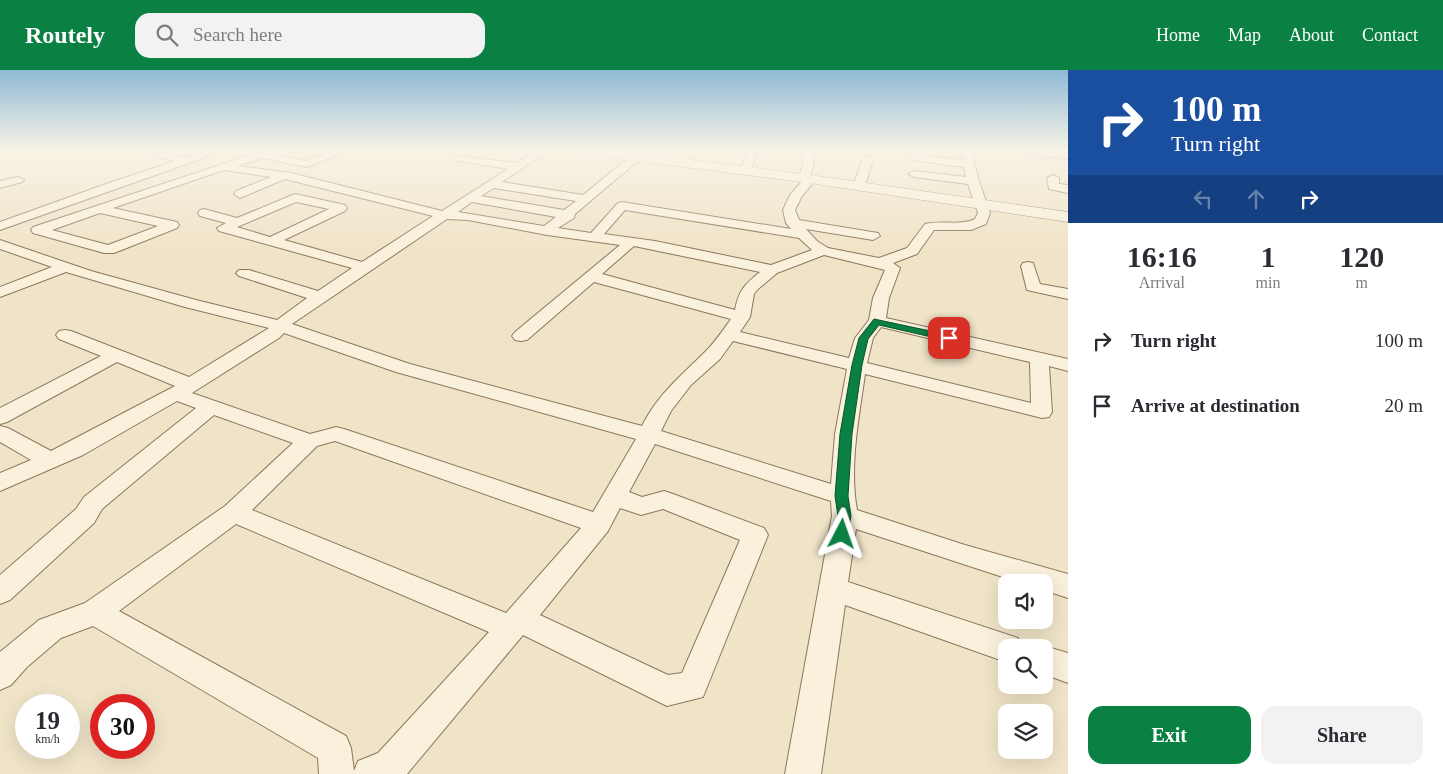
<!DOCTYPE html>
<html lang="en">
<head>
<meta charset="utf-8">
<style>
	body { margin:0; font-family:Georgia,serif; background:#f2f2f3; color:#2b2b33; height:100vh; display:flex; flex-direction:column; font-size:19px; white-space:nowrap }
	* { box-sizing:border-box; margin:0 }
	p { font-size:16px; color:#7c7c81 }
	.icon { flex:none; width:28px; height:28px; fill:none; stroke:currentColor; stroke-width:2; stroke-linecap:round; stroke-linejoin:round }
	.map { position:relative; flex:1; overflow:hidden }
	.drawer { display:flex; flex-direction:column; background:#fff; width:375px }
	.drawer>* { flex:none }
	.guide { background:#1a4fa0; color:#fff; overflow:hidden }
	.fabs { position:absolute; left:998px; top:504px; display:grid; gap:10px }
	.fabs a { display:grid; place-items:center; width:55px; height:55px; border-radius:10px; background:#fff; box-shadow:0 5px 20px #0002; font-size:25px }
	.speed { position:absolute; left:15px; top:624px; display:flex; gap:10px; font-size:25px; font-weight:700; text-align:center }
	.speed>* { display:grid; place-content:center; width:65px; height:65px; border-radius:50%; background:#fff; box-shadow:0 5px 20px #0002; line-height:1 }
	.speed small { font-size:12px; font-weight:400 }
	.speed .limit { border:8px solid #d22; background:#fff; color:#111 }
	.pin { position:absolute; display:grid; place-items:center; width:42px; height:42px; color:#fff; margin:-21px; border-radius:10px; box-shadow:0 2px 8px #0006 }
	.me { position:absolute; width:55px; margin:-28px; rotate:4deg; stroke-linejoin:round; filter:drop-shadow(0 0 4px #0008) }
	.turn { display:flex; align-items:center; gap:18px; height:105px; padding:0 20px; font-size:22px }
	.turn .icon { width:65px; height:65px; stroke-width:2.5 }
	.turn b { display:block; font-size:35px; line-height:42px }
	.lanes { display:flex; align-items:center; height:48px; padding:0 20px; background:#0003; justify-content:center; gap:25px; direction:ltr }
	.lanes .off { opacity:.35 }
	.eta { display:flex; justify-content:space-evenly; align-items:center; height:85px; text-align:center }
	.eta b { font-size:30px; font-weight:700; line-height:35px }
	.cta { display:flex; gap:10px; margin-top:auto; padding:10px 20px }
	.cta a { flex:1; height:58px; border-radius:15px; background:#0b8043; color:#fff; font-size:20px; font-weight:700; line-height:58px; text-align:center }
	.cta a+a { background:#f2f2f3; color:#2b2b33 }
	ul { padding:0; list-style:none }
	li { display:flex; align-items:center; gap:15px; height:65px; padding:0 20px }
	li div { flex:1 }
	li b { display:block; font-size:19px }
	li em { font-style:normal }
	header { display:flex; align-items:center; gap:30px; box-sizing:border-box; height:70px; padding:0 25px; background:#0b8043; color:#fff }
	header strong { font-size:24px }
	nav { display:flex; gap:28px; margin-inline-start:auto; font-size:18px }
	.search { width:350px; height:45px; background:#f2f2f3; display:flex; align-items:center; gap:12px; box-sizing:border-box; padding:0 18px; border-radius:15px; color:#7c7c81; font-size:19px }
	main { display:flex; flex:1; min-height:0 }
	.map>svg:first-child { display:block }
</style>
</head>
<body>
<header>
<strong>Routely</strong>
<div class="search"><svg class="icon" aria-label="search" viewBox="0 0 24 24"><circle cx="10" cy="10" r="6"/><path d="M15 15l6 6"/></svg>Search here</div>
<nav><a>Home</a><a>Map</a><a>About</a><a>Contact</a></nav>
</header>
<main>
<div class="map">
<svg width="1068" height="704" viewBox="0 0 1068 704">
	<rect width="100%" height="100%" fill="#f0e4c8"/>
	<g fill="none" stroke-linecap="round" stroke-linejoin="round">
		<g stroke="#8d765c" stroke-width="2">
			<path id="minor" d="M134,80H153L187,88L210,80H226L0,160V152L106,114L175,91Z
				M265,80H281L273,84L306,91L334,80H349L307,97L262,88L238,96L291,103L442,141L508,99L454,90L449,87L450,85L516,93L537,80H549L502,112L583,125L632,85H640L641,87L640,89L575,144L574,148L558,158L591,163L618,133L622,132L791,159L786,153L783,140L790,125L802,111L798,108C802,99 807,89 800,80H811L814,93L810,106L816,109L802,126L795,140L799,150L878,163L880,166L873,170L806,159L817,171L828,178L879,188L907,178L925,154C941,150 961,156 975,149L978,143L968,114L914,107L908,104L914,101L966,107L964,97L911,90L906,87L911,84L963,90L961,80H971L979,111L990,143L987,151L986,154L971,160H934L917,184L893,193L900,198L889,228L886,248L1068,289V301L1049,296L1052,342L1049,347L1042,348L865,304C859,348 849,396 857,440L965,475L1068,504V528L1044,520V512H1018L856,459L848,512L1018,568L1022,578H1006V592L845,535L821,704H785L832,446L831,431L655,374L629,422L642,427L664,421L673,424L764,458L768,465L703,627L667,636L523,565L407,704H319L318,688L93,556L61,568L27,597L11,615L0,620V582L39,550L85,533L225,436L293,373L214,345L102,439L94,453L10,530L0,534V505L76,439L84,427L196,338L177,331L83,385L0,421V403L31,390L0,372V356L8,358L51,381L175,316L117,292L7,352L0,354V338L101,286L59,269L56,265L59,261L65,260L71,261L189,307L269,258L185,237L66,202L0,227V217L52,197L0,179V170L91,201L196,230L277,250L307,228L239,206L236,203L239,200H249L318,221L352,198L219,161L217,158L226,153L200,146L198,143L200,140L204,139L237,148L295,124L345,135L347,138L345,141L284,170L362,192L433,146L285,109L240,128L234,124L236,121L271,107L224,100L113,138L177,152L179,155L177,158L114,183H104L33,163L31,160L33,157ZM494,118L576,131L564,140L481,126ZM296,132L329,139L270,167L237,157ZM472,132L556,147L544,156L458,142ZM625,140L799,168L812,180L771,195L655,171L604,164ZM100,143L158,156L108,175L52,160ZM447,149L468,150L547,165L620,175L515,262L512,266L515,270L521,271L527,270L594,212L731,249C723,260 715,272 705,282C680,307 658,324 642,356L410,294L292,254ZM634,176L760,202C744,215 739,220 735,240L602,204ZM824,185L885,200L873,228L869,250L855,268L849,288L740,262L750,247L754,224L758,219L777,203ZM881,257L1030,292L1031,333L867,293L873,268ZM284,263L396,302L636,369L593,442L344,359L336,357L310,364L192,323L279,268ZM733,271L847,299L835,364L831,414L661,361L671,341L691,315L720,289ZM335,371L581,458L506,543L252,440L317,376ZM620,438L641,445L663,439L740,470L682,603L668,605L540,545L608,461ZM236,454L489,562L378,683L358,691L354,701L351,678L346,666L119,541Z
				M748,80H758L750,101L745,104L740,101Z
				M1013,80H1046L1068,83V89L1018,83Z
				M868,86L873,89L865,116L863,118H855L853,116L863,89Z
				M1053,105L1059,108V114L1068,115V123L1049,119L1047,108Z
				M18,107L24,110L22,112L0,118V111Z
				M1028,192L1033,193L1040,214L1068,219V229L1027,220L1021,196L1023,193Z
				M1044,576L1068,583V613L1044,604V578H1039Z"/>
		</g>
		<g stroke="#8d765c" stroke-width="1">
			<path id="tertiary" d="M577,80H616L810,105L1068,142V152L810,113L583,84Z"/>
		</g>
		<use href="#minor" fill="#faf1dc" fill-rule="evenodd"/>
		<use href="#tertiary" fill="#faf1dc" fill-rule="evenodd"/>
	</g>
	<linearGradient id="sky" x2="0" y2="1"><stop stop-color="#8fbad6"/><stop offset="0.45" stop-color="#f8f3e6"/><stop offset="1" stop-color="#f8f3e6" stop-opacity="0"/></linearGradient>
	<rect width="1068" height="179" fill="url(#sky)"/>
	<path fill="#0b8043" stroke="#07532c" d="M874,249L949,265L954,268L949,271L879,255L868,269L862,295L852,364L848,426L851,446L847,468L842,470L837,468L835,464L838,446L835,426L840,364L852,295L859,268Z"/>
</svg>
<div class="fabs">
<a><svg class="icon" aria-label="sound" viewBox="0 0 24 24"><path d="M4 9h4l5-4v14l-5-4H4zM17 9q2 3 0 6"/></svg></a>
<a><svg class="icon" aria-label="search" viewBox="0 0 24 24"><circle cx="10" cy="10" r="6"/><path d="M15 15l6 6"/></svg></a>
<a><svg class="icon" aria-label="layers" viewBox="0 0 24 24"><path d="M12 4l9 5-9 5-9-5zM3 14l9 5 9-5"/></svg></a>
</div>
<div class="speed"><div>19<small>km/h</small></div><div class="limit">30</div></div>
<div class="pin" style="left:949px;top:268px;background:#d93025"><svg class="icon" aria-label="arrive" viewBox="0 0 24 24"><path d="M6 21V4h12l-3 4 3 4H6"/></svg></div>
<svg class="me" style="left:842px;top:464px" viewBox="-20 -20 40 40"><path d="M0-17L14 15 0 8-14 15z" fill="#0b8043" stroke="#fff" stroke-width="4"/></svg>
</div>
<section class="drawer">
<div class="guide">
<div class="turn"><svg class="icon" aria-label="right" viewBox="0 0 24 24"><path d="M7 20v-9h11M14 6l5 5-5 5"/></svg><div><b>100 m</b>Turn right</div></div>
<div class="lanes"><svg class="icon off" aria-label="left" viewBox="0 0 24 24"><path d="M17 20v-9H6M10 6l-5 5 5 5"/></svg><svg class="icon off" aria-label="ahead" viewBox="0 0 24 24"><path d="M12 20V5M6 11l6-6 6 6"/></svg><svg class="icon" aria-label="right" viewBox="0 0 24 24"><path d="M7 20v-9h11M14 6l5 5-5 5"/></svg></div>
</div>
<div class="eta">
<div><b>16:16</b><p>Arrival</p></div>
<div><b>1</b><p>min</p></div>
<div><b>120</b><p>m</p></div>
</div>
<ul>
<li><svg class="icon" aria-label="right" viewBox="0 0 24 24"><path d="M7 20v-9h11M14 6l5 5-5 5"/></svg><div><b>Turn right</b></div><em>100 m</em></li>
<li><svg class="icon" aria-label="arrive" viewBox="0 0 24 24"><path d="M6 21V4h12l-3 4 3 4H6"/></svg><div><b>Arrive at destination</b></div><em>20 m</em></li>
</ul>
<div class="cta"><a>Exit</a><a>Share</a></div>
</section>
</main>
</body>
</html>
